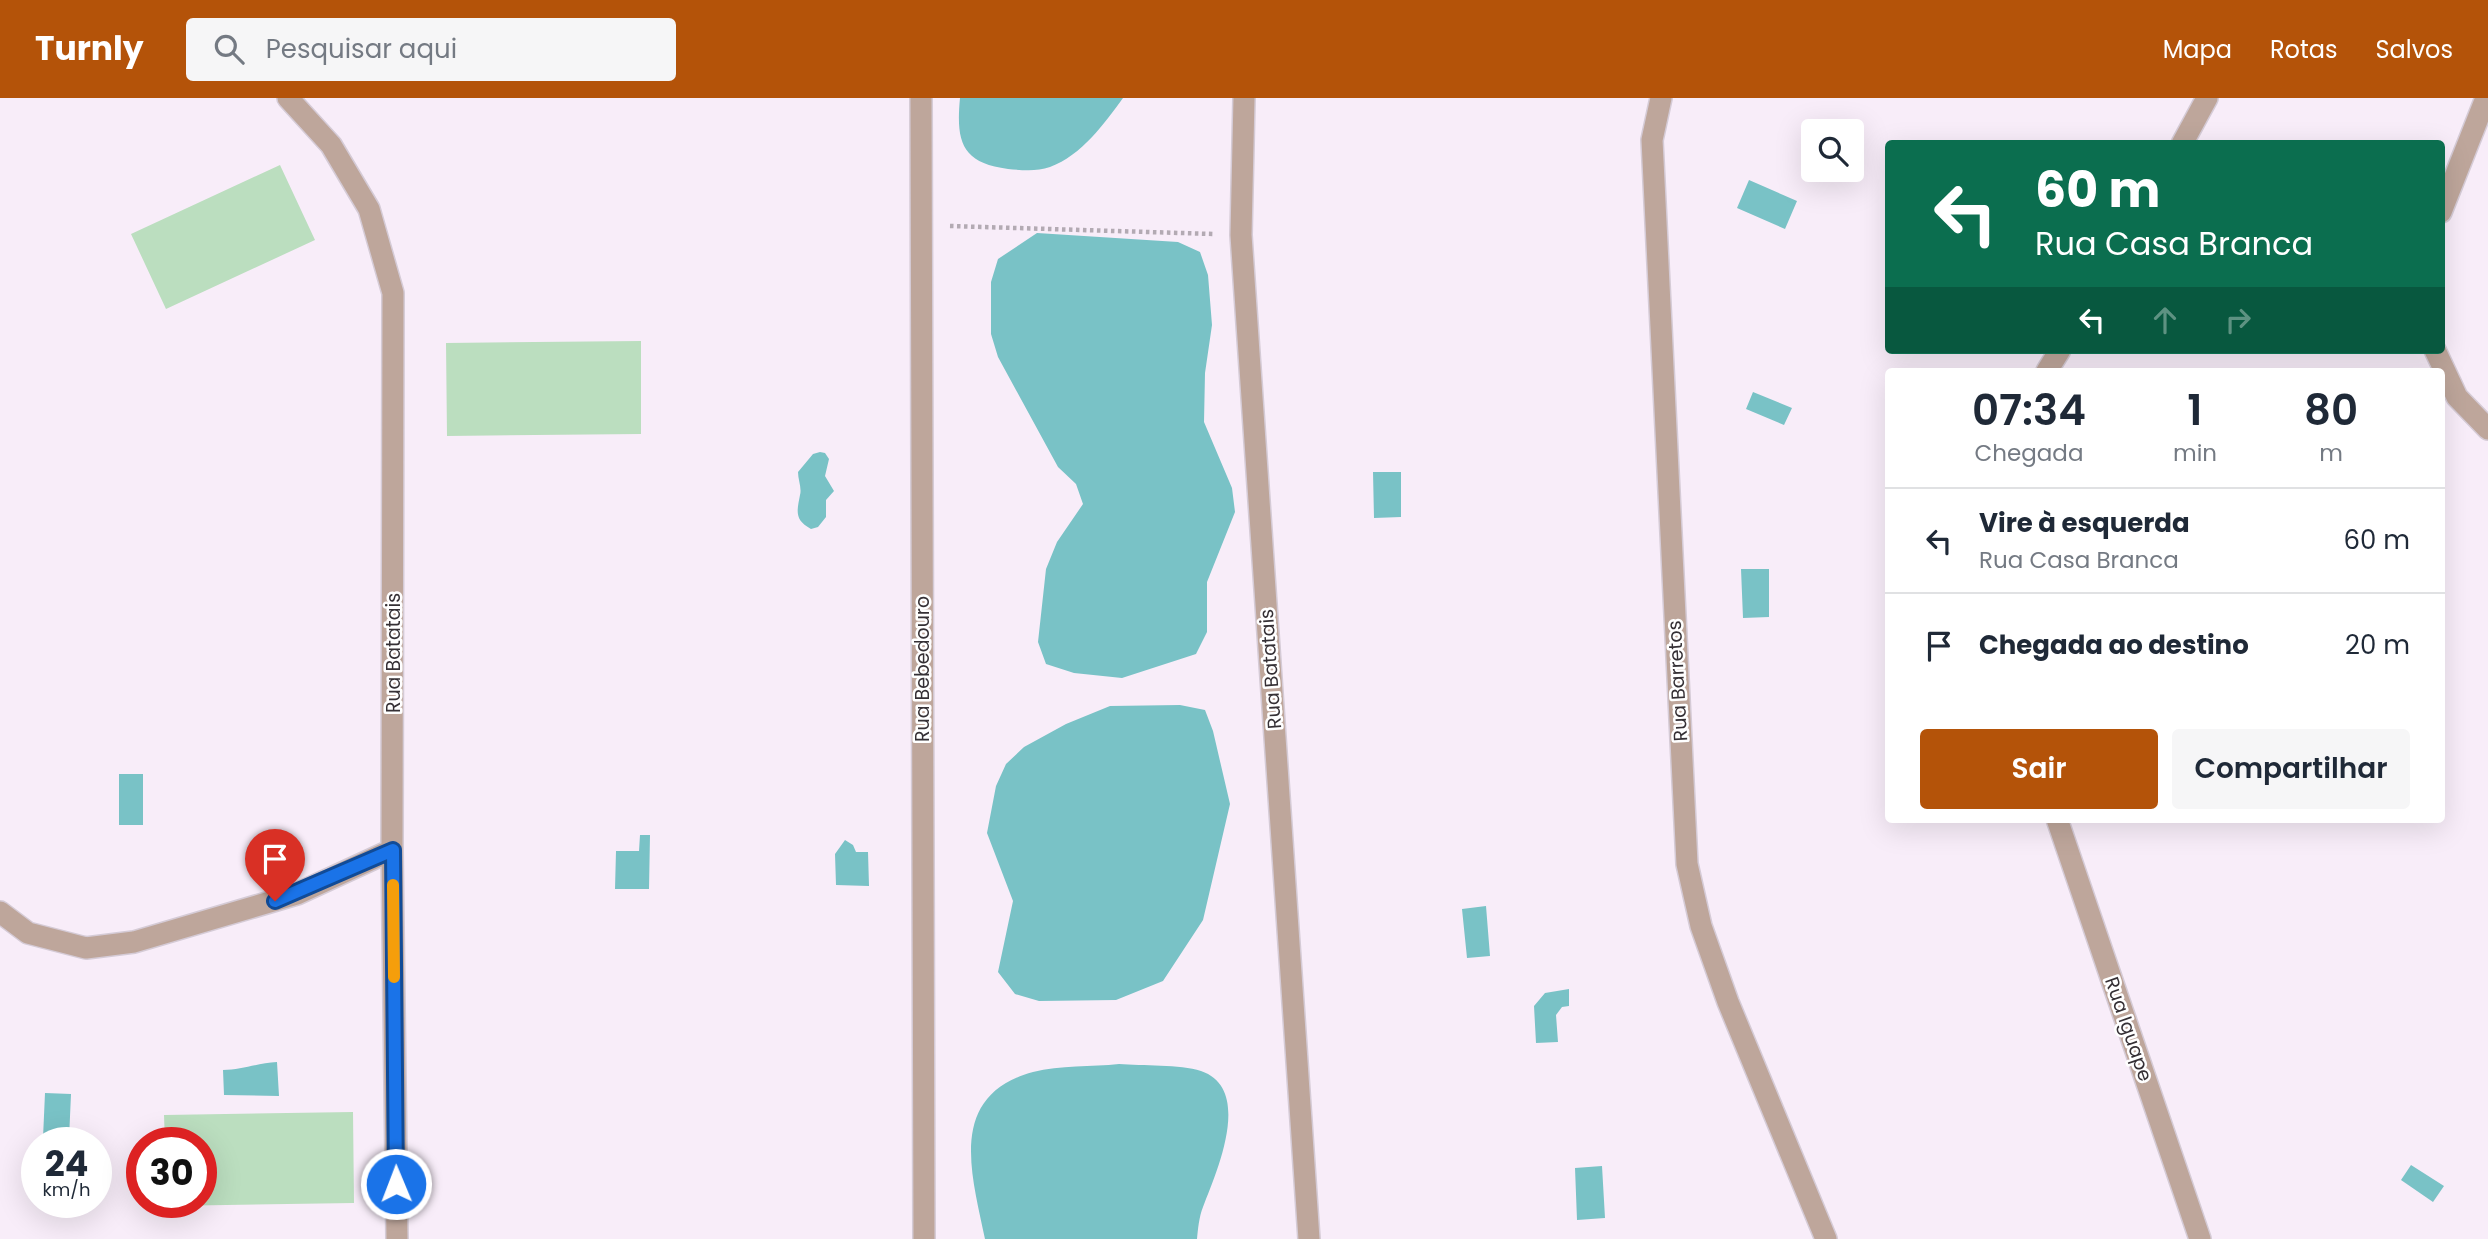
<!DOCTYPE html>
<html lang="pt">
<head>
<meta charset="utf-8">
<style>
	body { margin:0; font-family:Poppins,sans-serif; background:#f6f6f7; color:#1f2937; height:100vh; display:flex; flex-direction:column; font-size:26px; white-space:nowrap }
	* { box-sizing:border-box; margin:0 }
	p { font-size:23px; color:#747a83 }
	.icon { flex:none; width:38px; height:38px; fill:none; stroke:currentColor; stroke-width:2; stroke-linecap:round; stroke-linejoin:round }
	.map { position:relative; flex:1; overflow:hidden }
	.side { position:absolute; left:1885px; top:270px; width:560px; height:455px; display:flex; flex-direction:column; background:#fff; border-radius:7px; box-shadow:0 7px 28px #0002 }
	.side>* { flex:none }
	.guide { position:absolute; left:1885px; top:42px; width:560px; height:214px; border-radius:7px; box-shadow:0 7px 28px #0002; background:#0b6e4f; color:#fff; overflow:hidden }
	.tools { position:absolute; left:1801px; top:21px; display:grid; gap:14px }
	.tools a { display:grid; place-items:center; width:63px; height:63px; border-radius:7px; background:#fff; box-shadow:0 7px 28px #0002; font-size:35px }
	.speed { position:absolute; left:21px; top:1029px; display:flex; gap:14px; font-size:35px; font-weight:700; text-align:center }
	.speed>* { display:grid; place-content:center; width:91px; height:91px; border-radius:50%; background:#fff; box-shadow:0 7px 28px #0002; line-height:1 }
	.speed small { font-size:18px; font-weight:400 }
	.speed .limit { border:10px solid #d22; background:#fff; color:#111 }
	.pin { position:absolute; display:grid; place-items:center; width:60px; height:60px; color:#fff; margin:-72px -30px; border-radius:50% 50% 50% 0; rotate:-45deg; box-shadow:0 0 7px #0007 }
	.pin .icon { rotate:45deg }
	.me { position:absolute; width:77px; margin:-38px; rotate:359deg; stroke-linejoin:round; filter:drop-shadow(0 0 5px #0008) }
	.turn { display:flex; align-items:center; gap:24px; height:147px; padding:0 35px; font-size:32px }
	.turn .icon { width:91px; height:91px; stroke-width:2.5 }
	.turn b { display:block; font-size:49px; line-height:60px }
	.lanes { display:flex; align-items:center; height:66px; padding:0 35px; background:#0003; justify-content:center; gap:35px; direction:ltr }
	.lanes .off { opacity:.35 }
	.eta { display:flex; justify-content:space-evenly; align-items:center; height:119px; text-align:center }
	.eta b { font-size:42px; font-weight:600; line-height:49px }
	.button { display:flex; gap:14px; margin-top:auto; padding:14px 35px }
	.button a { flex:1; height:80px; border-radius:7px; background:#b45309; color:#fff; font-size:28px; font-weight:600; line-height:80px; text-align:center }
	.button a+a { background:#f6f6f7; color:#1f2937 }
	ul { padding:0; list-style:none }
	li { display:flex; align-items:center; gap:21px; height:105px; padding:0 35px; border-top:2px solid #e0e1e3 }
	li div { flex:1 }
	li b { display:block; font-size:26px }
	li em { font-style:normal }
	header { display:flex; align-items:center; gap:42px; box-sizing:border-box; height:98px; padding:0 35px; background:#b45309; color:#fff }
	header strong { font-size:33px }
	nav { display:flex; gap:38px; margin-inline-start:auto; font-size:24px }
	.search { width:490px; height:63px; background:#f6f6f7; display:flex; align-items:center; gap:18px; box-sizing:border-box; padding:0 24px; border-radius:7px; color:#747a83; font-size:26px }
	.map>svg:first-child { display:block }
</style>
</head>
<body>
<header>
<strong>Turnly</strong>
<div class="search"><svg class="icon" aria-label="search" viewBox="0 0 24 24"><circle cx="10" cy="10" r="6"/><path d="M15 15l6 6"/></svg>Pesquisar aqui</div>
<nav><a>Mapa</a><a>Rotas</a><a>Salvos</a></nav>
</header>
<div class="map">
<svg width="2488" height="1141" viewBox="0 0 2488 1141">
	<rect width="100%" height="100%" fill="#f8edf9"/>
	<path fill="#bbdebf" d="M280,67L315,142L166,211L131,136Z
		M641,243V336L447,338L446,245Z
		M353,1014L354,1105L166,1108V1104H201V1045H165L164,1017Z"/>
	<path fill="#79c2c6" d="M960,0H1123C1104,26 1082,57 1050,69C1036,74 1021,72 1008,71C961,65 956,43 960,0Z
		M1749,82L1797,103L1785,131L1737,110Z
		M1037,135L1178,144L1200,154L1208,177L1212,227L1205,275L1204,324L1232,390L1235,414L1207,484V534L1196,556L1122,580L1074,575L1046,566L1038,544L1046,471L1057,444L1083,406L1076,386L1058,369L998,259L991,236V184L998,161Z
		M1753,294L1792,310L1784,327L1746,311Z
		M820,354L825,355L829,361L825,378L834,393L826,402V419L818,429L811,431C794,422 797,413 800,397C802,390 798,382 798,374L813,356Z
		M1373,374H1401V419L1374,420Z
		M1741,471H1769V519L1743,520Z
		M1180,607L1205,612L1213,633L1230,706L1203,822L1163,883L1116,902L1039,903L1015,896L998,874L1013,803L987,735L996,688L1006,666L1024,649L1066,626L1110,608Z
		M119,676H143V727H119Z
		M640,737H650L649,791H615L616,753H639Z
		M845,742L853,747L856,754H868L869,788L836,787L835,756Z
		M1486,808L1490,858L1467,860L1462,811Z
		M1569,891V908L1562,909L1556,917L1558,944L1536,945L1534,908L1545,895Z
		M277,964L279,998L224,997L223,972C242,972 258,965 277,964Z
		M1119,966C1142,968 1180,966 1201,973C1254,991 1216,1075 1203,1109C1199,1119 1198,1131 1197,1141H985C972,1077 946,998 1033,974C1060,967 1092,969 1119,966Z
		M45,995L71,996L69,1041L43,1040Z
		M2411,1067L2444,1088L2433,1104L2401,1082Z
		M1602,1068L1605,1120L1577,1122L1575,1070Z"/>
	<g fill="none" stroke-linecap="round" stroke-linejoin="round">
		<g stroke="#d5cbd6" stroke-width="24">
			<path id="street" d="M288,0L331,47L369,111L393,195L392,752L397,1141
				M921,0L924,1141
				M1244,0L1241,137L1309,1141
				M1661,0L1652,42L1687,766L1701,828L1728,904L1826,1141
				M2182,46L2207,0
				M2441,114L2486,0
				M2435,252L2457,299L2488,331
				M2047,273L2060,252
				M2057,721L2200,1141
				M0,814L28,835L86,850L134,844L297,796L392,752"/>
		</g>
		<path stroke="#b3aab3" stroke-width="4.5" stroke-dasharray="3.5 3.5" stroke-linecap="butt" d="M950,128L1214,136"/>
		<use href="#street" stroke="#bea69b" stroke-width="21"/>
	</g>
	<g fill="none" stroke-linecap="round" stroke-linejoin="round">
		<g stroke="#114b97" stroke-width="18">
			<path id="route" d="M275,803L393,752L396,1086"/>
		</g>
		<use href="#route" stroke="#1a73e8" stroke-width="12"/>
		<path stroke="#f59e0b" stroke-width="12" d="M393,787L394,879"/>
	</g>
	<g text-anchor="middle" stroke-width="5" stroke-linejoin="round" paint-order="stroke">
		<g font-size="19" fill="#353035" stroke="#fff">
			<text transform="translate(393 555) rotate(-90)" y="7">Rua Batatais</text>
			<text transform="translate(922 571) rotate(-90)" y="7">Rua Bebedouro</text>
			<text transform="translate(1270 571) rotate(-94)" y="7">Rua Batatais</text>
			<text transform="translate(1677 583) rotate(-93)" y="7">Rua Barretos</text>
			<text transform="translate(2129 931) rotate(71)" y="7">Rua Iguape</text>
		</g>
	</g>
</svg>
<div class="tools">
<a><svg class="icon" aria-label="search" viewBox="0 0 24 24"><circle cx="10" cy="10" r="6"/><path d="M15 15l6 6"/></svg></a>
</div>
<div class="speed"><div>24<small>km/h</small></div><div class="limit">30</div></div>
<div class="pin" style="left:275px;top:803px;background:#d93025"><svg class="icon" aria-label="arrive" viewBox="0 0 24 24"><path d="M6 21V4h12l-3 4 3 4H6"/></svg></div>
<svg class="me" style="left:396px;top:1086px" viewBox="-20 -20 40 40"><circle r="17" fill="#1a73e8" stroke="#fff" stroke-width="3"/><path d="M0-11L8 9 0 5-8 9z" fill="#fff"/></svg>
<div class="guide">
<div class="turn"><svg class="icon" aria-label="left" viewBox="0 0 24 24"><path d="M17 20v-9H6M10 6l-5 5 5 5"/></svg><div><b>60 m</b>Rua Casa Branca</div></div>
<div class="lanes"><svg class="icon" aria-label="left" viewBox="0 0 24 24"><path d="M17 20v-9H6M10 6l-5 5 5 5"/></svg><svg class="icon off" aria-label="ahead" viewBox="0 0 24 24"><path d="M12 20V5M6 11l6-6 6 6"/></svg><svg class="icon off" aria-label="right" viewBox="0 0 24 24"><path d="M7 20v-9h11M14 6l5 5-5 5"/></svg></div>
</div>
<section class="side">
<div class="eta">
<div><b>07:34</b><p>Chegada</p></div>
<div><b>1</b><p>min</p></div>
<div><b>80</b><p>m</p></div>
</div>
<ul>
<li><svg class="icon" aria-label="left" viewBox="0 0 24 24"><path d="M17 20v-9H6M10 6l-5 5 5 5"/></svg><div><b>Vire à esquerda</b><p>Rua Casa Branca</p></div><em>60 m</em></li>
<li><svg class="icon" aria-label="arrive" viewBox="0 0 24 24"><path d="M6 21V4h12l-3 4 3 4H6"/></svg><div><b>Chegada ao destino</b></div><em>20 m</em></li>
</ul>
<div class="button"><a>Sair</a><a>Compartilhar</a></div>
</section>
</div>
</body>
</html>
